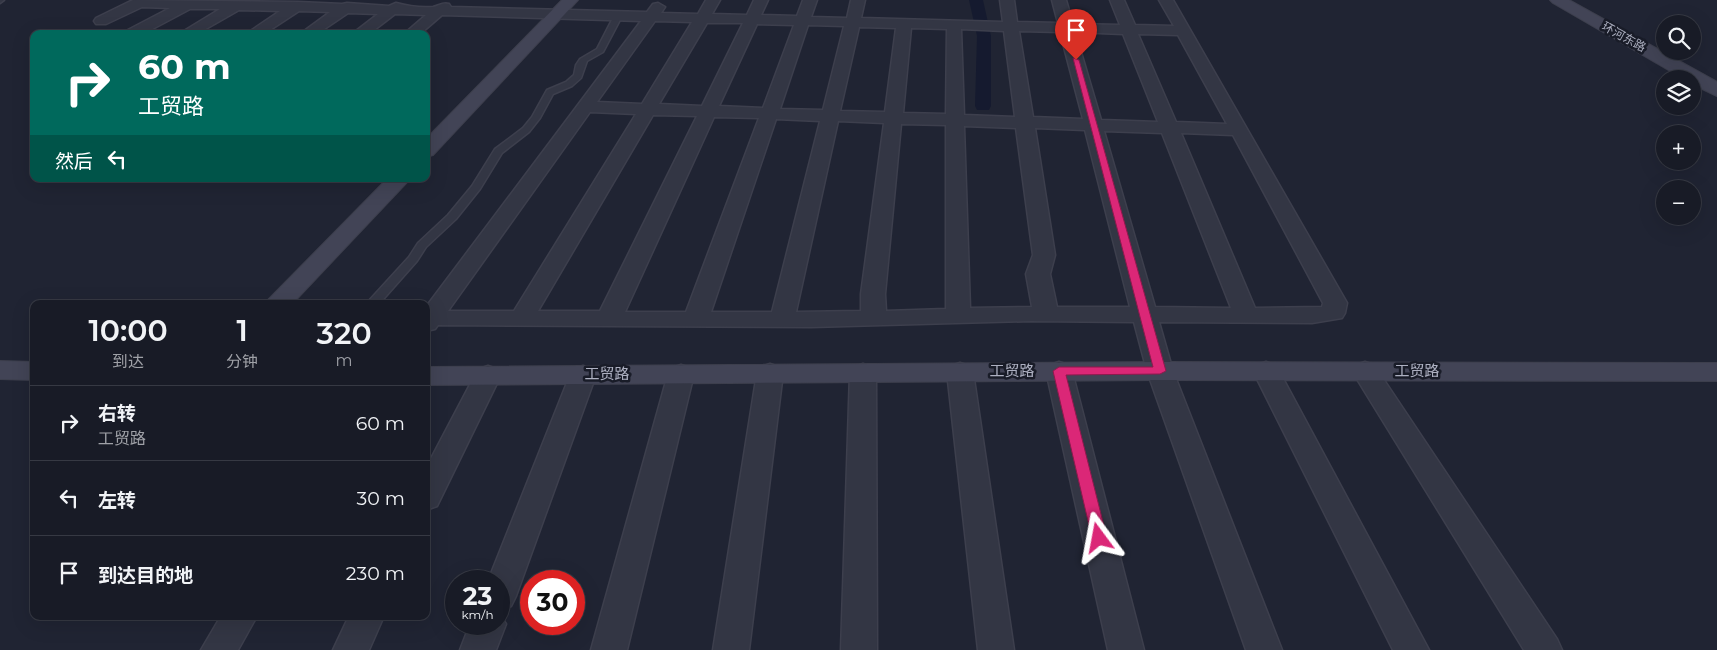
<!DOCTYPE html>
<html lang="zh">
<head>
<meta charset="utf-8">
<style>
	body { margin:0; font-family:Montserrat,"Noto Sans SC",sans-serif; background:#252832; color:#f1f3f6; height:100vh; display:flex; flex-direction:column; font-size:19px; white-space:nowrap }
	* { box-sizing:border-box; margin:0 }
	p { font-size:16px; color:#9fa1a7 }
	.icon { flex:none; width:28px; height:28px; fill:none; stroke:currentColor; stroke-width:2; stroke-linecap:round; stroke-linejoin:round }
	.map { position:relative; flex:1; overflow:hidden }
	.side { position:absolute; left:30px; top:300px; width:400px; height:320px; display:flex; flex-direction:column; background:#181b26; border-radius:10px; box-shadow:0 5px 20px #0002,0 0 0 1px #363943 }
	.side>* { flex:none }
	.banner { position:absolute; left:30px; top:30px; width:400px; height:152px; border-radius:10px; box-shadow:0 5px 20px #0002,0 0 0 1px #363943; background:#00695c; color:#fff; overflow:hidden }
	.tools { position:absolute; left:1656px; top:15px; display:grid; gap:10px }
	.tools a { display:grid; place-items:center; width:45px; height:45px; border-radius:50%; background:#181b26; box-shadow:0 5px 20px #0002,0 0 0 1px #363943; font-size:25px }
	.speed { position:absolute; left:445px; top:570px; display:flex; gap:10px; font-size:25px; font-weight:700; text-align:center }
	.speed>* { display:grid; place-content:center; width:65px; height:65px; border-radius:50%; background:#181b26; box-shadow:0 5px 20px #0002,0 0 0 1px #363943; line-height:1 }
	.speed small { font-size:12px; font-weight:400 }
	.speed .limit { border:8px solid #d22; background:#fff; color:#111 }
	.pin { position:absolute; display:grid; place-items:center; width:42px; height:42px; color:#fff; margin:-51px -21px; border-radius:50% 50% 50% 0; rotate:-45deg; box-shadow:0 0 5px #0007 }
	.pin .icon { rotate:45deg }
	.me { position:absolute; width:55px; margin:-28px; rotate:347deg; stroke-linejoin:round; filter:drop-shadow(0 0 4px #0008) }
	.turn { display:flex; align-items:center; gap:18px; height:105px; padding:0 25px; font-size:22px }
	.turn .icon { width:65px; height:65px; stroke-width:2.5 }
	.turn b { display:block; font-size:35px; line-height:42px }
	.then { display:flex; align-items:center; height:48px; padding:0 25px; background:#0003; gap:10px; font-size:19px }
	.eta { display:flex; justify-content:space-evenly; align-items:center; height:85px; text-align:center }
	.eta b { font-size:30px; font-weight:600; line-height:35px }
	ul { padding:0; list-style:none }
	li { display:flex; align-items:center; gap:15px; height:75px; padding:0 25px; border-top:1px solid #363943 }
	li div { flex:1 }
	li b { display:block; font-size:19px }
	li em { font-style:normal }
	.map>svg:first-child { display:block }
</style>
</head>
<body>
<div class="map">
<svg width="1717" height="650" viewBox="0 0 1717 650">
	<rect width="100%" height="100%" fill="#202433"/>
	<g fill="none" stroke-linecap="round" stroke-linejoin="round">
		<path fill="#151a2f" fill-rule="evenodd" d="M969,0H983L991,36V106L989,110H977L975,106L977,36Z"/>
		<g stroke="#3d3f4d" stroke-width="3">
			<path id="lane" d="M0,0H4L0,3Z
				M615,14L622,16L603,52L587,61L581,78L572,86L553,94L540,118L529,132L502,153L480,189L456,219L426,247L417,261L379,304H366L409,257L418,243L448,215L472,186L495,149L523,128L532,117L547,90L566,82L574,75L576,65L580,59L597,49Z"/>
		</g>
		<g stroke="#3d3f4d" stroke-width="3">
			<path id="street" d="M133,0L298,2L342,4L347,3L389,6L396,3C407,6 420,8 433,7C439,6 442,2 449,4L451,7L647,12L653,4L658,3L665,7L661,13L698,14L706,0H720L712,14L747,15L754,0H768L761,15L797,16L803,0H817L811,17L847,18L851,0H865L861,18L1003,22L1000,0H1014L1017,22L1058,23L1052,0H1066L1073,24L1120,25L1110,0H1124L1135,25L1174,26L1159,0H1173L1347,303L1345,313L1342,318L1312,323L1159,322L1173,371L1282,650H1246L1147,371L1134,322L1031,321L811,327L438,325L435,329L426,331V307L641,21L442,15L420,34H404L426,15L395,14L369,34H352L378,14L348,13L317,34H300L330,12L299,11L264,34H246L280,11L239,10L197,34H179L220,9H190L143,34H124L126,31L170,8L142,7L106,24H96L94,21L96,18ZM655,21L692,22L642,104L597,102ZM707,23H743L702,106L659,104ZM757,24L794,25L763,108L719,106ZM808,25L844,26L823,110L780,109ZM859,27L896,28L885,112L840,111ZM911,28L947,29L946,114L903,113ZM961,29L1004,31L1015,117L964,115ZM1019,31L1060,32L1083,119L1033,117ZM1075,32L1123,34L1158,122L1101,120ZM1138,34L1178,35L1227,124L1176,122ZM590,112L636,114L514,311H448ZM653,115L697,116L600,311H538ZM714,117L759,118L686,312H625ZM776,119L820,121L772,312H711ZM838,121L884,123L861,294V311L796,312ZM901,124L946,125V309L886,311L885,294ZM964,126L1016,128L1033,255L1026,274L1032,307L970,308ZM1035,128L1085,130L1130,307H1057L1050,274L1055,255ZM1104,131L1162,133L1231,308L1155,307ZM1181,133L1233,135L1323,303L1322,307L1255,308Z
				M1059,362L1068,365L1072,371L1144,650H1108L1046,371L1050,365Z
				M1266,362L1275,365L1279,371L1429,650H1393L1253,371L1257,365Z
				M1365,362L1374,365L1557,639L1562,650H1524L1352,371L1356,365Z
				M960,363L969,366L973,372L1014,650H978L947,372L951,366Z
				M770,364L779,367L783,373L749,650H713L757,373L761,367Z
				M863,364L872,367L876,373L877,650H841L850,373L854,367Z
				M681,365L690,368L694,374L627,650H591L668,374L672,368Z
				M488,366L497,369L501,375L437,506L426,510V468L475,375L479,369Z
				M583,366L592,369L596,375L516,596L511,606L499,610V581H488L570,375L574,369Z
				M499,613L506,624L496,650H460L470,624H499Z
				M221,616H257L238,650H201Z
				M349,616H384L369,650H333Z"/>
		</g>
		<g stroke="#3d3f4d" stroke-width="2">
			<path id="secondary" d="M562,0H578L433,155L426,157V139Z
				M1550,0H1569L1717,82V96L1692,84V79H1684L1553,3Z
				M387,179H410L292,304H264Z
				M0,361L34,362V380L0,379Z
				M1160,362L1717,363V381L1160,380L426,385V367Z"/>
		</g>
		<use href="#lane" fill="#333644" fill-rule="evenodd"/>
		<use href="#street" fill="#333644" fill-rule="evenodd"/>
		<use href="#secondary" fill="#424456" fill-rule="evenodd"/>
	</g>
	<path fill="#db2777" stroke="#8e194d" d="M1073,58L1079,60L1166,371L1160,374L1066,375L1107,538L1104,543L1099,544L1094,543L1092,538L1053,371L1059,367H1153Z"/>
	<g text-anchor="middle" stroke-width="5" stroke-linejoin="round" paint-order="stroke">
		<g font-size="12" fill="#adb0c1" stroke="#191c28">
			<text transform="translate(1624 37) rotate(29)" y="4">环河东路</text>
		</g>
		<g font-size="15" fill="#adb0c1" stroke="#191c28">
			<text x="1012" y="376">工贸路</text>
			<text x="1417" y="376">工贸路</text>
			<text x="607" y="379">工贸路</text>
		</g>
	</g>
</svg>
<div class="tools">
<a><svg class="icon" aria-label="search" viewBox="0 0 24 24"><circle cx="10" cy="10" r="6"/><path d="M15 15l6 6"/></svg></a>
<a><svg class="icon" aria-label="layers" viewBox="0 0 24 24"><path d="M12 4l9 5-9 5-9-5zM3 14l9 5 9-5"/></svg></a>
<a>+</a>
<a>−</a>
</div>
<div class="speed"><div>23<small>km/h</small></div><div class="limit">30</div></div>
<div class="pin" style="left:1076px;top:60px;background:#d93025"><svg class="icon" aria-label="arrive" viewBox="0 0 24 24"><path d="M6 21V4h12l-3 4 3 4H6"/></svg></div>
<svg class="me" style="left:1099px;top:538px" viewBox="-20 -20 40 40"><path d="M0-17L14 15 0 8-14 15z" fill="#db2777" stroke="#fff" stroke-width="4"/></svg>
<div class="banner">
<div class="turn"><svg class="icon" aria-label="right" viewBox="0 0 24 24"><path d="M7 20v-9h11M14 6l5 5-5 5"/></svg><div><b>60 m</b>工贸路</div></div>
<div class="then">然后<svg class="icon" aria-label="left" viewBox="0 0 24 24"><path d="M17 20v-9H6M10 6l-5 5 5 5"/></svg></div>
</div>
<section class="side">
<div class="eta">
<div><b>10:00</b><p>到达</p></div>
<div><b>1</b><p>分钟</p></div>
<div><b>320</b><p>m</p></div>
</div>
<ul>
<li><svg class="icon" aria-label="right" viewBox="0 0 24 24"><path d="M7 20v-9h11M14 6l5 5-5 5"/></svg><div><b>右转</b><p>工贸路</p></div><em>60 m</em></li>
<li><svg class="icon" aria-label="left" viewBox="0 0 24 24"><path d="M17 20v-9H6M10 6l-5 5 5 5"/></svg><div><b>左转</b></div><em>30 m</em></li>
<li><svg class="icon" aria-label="arrive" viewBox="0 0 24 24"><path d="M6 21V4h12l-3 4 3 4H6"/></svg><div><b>到达目的地</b></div><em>230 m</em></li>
</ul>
</section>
</div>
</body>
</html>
